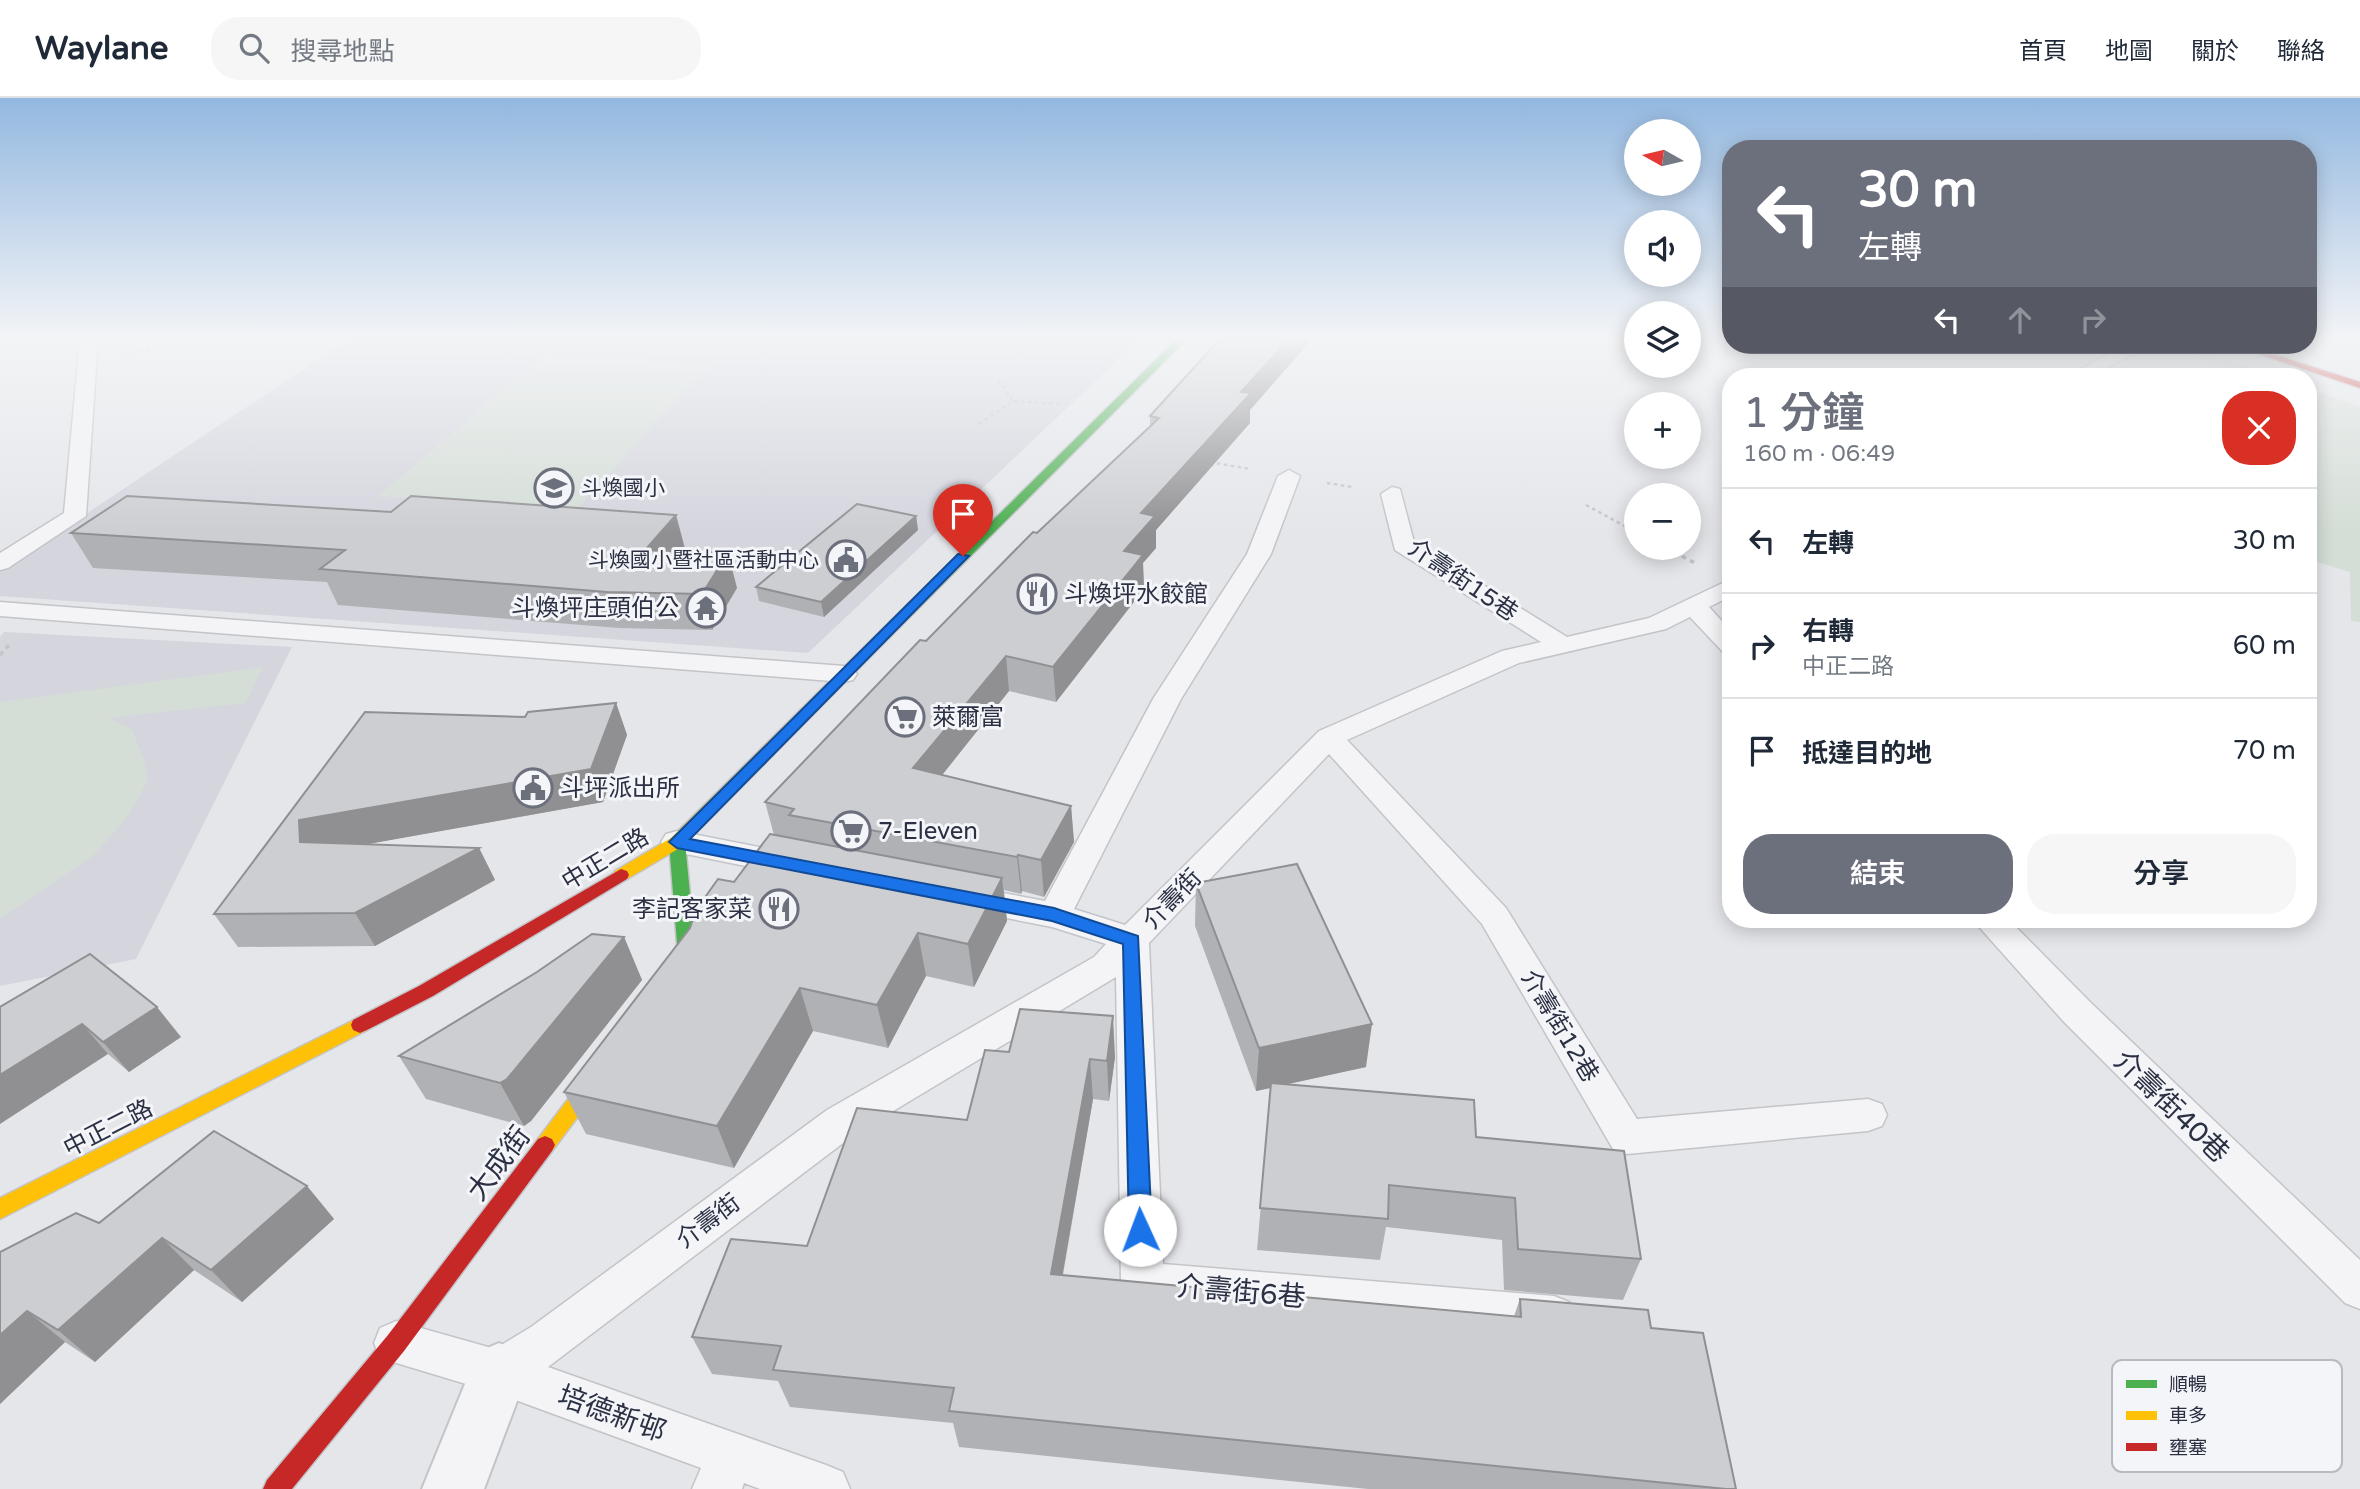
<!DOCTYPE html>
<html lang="zh-TW">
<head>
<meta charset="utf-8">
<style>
	body { margin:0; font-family:"Varela Round","Noto Sans TC",sans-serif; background:#f6f6f7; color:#1f2937; height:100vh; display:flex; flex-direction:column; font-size:26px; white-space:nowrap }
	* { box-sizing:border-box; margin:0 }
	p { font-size:23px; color:#747a83 }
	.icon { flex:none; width:38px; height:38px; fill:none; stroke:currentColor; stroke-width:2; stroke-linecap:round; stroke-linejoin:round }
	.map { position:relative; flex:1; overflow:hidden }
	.drawer { position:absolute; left:1722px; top:270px; width:595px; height:560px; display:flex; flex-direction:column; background:#fff; border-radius:28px; box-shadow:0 4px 18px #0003 }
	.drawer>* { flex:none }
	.guide { position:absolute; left:1722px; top:42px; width:595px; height:214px; border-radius:28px; box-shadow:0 4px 18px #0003; background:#6c707d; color:#fff; overflow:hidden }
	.needle { width:46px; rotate:278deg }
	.fabs { position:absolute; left:1624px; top:21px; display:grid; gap:14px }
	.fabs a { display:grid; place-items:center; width:77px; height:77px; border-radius:50%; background:#fff; box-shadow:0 4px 18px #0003; font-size:35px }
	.pin { position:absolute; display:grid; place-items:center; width:60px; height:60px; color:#fff; margin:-72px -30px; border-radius:50% 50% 50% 0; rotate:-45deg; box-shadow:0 0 7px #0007 }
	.pin .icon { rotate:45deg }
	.me { position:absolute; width:77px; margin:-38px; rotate:358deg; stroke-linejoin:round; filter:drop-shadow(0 0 5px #0008) }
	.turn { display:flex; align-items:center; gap:24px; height:147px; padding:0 21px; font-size:32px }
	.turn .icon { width:91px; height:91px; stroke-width:2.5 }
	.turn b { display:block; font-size:49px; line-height:60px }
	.lanes { display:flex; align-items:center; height:66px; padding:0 21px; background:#0003; justify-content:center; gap:35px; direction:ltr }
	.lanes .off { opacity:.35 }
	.round { display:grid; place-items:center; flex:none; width:74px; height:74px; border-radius:28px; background:#f6f6f7 }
	.summary { display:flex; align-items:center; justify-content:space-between; height:119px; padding:0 21px }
	h1 { font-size:42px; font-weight:600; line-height:52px; color:#6c707d }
	.button { display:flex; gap:14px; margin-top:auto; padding:14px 21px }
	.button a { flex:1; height:80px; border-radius:28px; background:#6c707d; color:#fff; font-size:28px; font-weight:600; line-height:80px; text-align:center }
	.button a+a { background:#f6f6f7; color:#1f2937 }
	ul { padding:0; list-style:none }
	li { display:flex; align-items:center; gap:21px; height:105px; padding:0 21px; border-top:2px solid #e0e1e3 }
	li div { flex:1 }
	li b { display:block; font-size:26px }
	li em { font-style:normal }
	header { display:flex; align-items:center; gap:42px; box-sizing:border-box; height:98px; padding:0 35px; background:#fff; border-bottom:2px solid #e0e1e3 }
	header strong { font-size:33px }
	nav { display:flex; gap:38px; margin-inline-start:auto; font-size:24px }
	.search { width:490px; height:63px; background:#f6f6f7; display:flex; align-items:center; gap:18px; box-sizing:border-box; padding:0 24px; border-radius:28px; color:#747a83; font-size:26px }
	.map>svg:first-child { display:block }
</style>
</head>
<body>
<header>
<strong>Waylane</strong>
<div class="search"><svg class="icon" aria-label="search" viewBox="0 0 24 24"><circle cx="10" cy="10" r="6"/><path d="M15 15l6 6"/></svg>搜尋地點</div>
<nav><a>首頁</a><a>地圖</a><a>關於</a><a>聯絡</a></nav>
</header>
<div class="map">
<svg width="2360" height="1391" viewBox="0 0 2360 1391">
	<rect width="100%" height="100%" fill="#e5e6ea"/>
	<path fill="#d4d5dd" d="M349,241H1140L808,555L0,498V473Z
		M4,534L292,549L136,861L0,888V539Z"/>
	<path fill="#d4ddd6" d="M2198,250L2275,278H2235L2185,253Z
		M545,257L710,265L578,410L378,398Z
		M2308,290L2360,309V524L2351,523L2350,474L2308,461Z
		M263,569L246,605L109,620L132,631L144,661L148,682L130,716L94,757L0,821V604Z"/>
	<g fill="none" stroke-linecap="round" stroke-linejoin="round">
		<g stroke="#c3c4c8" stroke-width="3">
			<path id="lane" d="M0,241H16L13,245L0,247Z
				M80,241H98L86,418L8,470L0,472V455L64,415Z
				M2126,247H2149L2091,278H2068Z
				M1289,372L1300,378L1271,456L1181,601L1074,811L1125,827L1319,633L1502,553L1541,544L1395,452L1381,396L1392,389L1400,391L1414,444L1567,539L1649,520L1731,481V498L1709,509L1731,533V556L1722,553L1690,519L1666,531L1519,565L1347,642L1506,810L1637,1021L1868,1001L1882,1006L1887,1017L1882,1028L1868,1033L1627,1056L1613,1051L1482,826L1329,656L1149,845L1163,1166L1554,1198L1569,1204L1576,1219L1569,1234L1554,1240L1142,1204L1127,1198L1121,1184L1116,879L855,1036L548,1269L826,1367L843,1374L850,1391H760L744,1385L742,1391H692L701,1370L499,1296L380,1260L374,1245L380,1230L396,1223L495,1251L531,1229L827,1012L1094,859L1106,846L1052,829L966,812L955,808L950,800L955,792L966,788L1045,803L1153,601L1247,456L1278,378Z
				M0,504L844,568L853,570L857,576L853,582L844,584L0,518Z
				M677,733L790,755L801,758L806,766L801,774L790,777L666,752L661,744L666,736Z
				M1972,821H2008L2090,904L2360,1162V1211L2345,1205L2064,924Z"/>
		</g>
		<g stroke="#c3c4c8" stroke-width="4">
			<path id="street" d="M499,1245L520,1254L528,1274L484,1391H422L478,1254Z"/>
		</g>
		<g stroke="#c3c4c8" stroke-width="3">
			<path id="fast" d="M1177,241H1187L849,580H839L837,577L839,574Z
				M677,738L685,744L696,859C689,871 678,893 663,888L660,883L678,858L669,744Z"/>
		</g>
		<g stroke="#c3c4c8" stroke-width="3">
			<path id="slow" d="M844,573L851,577L849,580L683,748L627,781H615L613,777L615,773L671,740L839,574Z
				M360,919L367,922L369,927L367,932L0,1121V1100Z
				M603,962L610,964L613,970L610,976L552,1053L545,1056L538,1053L535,1047L538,1041L596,964Z"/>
		</g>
		<g stroke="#c3c4c8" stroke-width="3">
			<path id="jam" d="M2231,247H2245L2360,284V290Z
				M621,771L627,773L629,777L627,781L433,898L367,932L360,935L353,932L351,927L353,922L419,888Z
				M545,1038L552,1041L555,1047L552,1053L404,1253L292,1391H263L267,1382L388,1237L538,1041Z"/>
		</g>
		<path stroke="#c4c4c9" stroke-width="2.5" stroke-dasharray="3.5 3.5" stroke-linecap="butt" d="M126,256L207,241
			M998,282L1013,303
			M979,326L1013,303L1061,306
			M1210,364L1250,371
			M1327,385L1353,389
			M1586,407L1632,432"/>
		<path stroke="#c4c4c9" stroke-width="3.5" stroke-dasharray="4.5 4.5" stroke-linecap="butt" d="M1629,430L1636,434
			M1666,450L1697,466
			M0,557L9,547"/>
		<use href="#lane" fill="#f4f4f6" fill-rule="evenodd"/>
		<use href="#street" fill="#f4f4f6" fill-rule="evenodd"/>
		<use href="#fast" fill="#4caf50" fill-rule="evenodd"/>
		<use href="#slow" fill="#ffc107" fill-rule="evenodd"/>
		<use href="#jam" fill="#c62828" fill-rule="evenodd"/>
	</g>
	<path fill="#b0b1b5" d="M1220,241H1312L1250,312V325L1156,432V450L1143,465L1144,491L1056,604L1009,593L942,677L1071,708L1074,744L1044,799L1022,793L1021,796L1004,792L1007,823L974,889L926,878L888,950L813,933L734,1070L586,1036L564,994L774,737L765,704L926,543L1037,435L1150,328V318Z
		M676,417L685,451L683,453L737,490L712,532L619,530L338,507L327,484L93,470L71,435Z
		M916,418L918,432L824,519L759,503L756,489Z
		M616,605L627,637L603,704L366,746L479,750L495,782L375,848L238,849L214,816L525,619Z
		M1196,785L1366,969L1287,986L1476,1039L1641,1161L1623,1202L1504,1192L1502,1142L1386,1129L1380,1162L1257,1152L1271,990L1256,993L1195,828Z
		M624,839L642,882L531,1023L524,1028L426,1001L399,958L537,874Z
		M0,909L181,939L129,974L108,956Z
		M1009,954L1115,959L1109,1003L1093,1001L1063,1177L1514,1218L1520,1201L1651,1230L1736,1391H1368L959,1349L953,1325L790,1309L778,1283L712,1276L692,1239L967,1022Z
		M307,1088L334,1121L242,1204L194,1172L95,1264L65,1244L0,1306V1154L99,1125Z"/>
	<path fill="#909093" d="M1289,241H1312L1250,312V325L1156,432V450L1143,465L1144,491L1056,604L1053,569L1124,453L1141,415L1241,294Z
		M676,417L685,451L655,487L645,452Z
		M916,418L918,432L824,519L821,504Z
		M728,455L737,490L712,532L702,496Z
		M1006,558L1009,593L919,706L913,670Z
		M616,605L627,637L603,704L318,755L300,744L299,722Z
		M1071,708L1074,744L1044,799L1041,762Z
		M479,750L495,782L375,848L355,815Z
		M1018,757L1022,793L1021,796L1017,759Z
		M1002,780L1007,823L974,889L968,846Z
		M918,835L926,878L888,950L877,907Z
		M624,839L642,882L531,1023L524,1028L500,985Z
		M800,890L813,933L734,1070L717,1028Z
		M157,909L181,939L129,974L103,944Z
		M1113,918L1115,959L1109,1003L1107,963Z
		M82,926L108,956L0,1026V977Z
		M1372,926L1366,969L1256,993L1259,950Z
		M1090,961L1093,1001L1056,1214L1051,1176Z
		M307,1088L334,1121L242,1204L211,1172Z
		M162,1140L194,1172L95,1264L58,1232Z
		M27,1213L65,1244L0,1306V1237Z"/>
	<path fill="#cdced2" stroke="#909093" stroke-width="2" d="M1220,241H1289L1241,294L1251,295L1141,415L1155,418L1124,453L1143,457L1053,569L1006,558L913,670L1071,708L1041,762L1018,757L1017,759L789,717L794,711L765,704L920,542L926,543L1033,434L1037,435L1159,320L1150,318Z
		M127,398L391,414L411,398L676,417L645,452L728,455L702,496L607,494L320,471L345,452L71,435Z
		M857,406L916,418L821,504L756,489Z
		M616,605L591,671L299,722L300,744L479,750L355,815L214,816L365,614L525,619L528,614Z
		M770,736L1002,780L968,846L918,835L877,907L800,890L717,1028L564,994L690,830L696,812L718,781L734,784Z
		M1297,766L1372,926L1259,950L1196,785Z
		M592,836L624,839L507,981L500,985L399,958L537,874Z
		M90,856L157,909L103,944L82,926L0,977V909Z
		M1020,911L1113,918L1107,963L1090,961L1051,1176L1521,1219L1520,1201L1648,1212L1651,1230L1703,1235L1736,1391H1726L949,1313L954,1290L773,1272L781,1248L692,1239L731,1141L807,1148L857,1010L967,1022L985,952L1009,954Z
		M1271,985L1474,1002L1476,1039L1624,1053L1641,1161L1518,1151L1515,1100L1389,1087L1388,1121L1260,1110Z
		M214,1033L307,1088L211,1172L162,1140L58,1232L27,1213L0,1237V1154L76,1115L99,1125Z"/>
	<linearGradient id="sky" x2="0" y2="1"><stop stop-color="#93b8e0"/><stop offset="0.55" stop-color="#f3f4f6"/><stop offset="1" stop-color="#f3f4f6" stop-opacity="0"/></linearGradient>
	<rect width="2360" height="435" fill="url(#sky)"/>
	<path fill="#1a73e8" stroke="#114b97" stroke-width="2" d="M958,456L969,458L690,741L1054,810L1138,838L1152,1132L1148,1139L1140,1142L1133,1139L1129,1132L1123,846L1052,823L677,750L669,744Z"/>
	<defs>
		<g id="school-ring" transform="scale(2.0125)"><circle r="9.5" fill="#f4f5f8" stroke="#6c707d" stroke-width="1.5"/><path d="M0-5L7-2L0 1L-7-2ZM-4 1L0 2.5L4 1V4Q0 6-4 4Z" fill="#6c707d"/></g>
		<g id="civic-ring" transform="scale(2.0125)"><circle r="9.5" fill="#f4f5f8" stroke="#6c707d" stroke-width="1.5"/><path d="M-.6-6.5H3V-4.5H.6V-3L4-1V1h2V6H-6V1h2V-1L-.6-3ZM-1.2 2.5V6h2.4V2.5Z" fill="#6c707d"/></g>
		<g id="restaurant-ring" transform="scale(2.0125)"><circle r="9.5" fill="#f4f5f8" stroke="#6c707d" stroke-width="1.5"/><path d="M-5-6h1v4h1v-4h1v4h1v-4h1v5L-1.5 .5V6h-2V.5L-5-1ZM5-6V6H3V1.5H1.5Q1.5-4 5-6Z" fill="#6c707d"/></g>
		<g id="temple-ring" transform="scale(2.0125)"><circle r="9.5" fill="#f4f5f8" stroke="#6c707d" stroke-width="1.5"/><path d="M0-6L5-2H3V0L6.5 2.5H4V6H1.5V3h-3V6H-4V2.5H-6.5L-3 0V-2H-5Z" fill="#6c707d"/></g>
		<g id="supermarket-ring" transform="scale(2.0125)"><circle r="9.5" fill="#f4f5f8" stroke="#6c707d" stroke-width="1.5"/><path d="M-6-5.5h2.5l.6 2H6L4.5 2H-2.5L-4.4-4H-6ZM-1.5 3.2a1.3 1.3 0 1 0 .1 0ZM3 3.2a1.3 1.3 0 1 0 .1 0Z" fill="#6c707d"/></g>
	</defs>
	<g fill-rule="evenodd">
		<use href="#school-ring" x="554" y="390"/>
		<use href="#civic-ring" x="846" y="462"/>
		<use href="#restaurant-ring" x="1037" y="496"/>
		<use href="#temple-ring" x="706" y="510"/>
		<use href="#supermarket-ring" x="905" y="619"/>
		<use href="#civic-ring" x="533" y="690"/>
		<use href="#supermarket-ring" x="851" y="733"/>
		<use href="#restaurant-ring" x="779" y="811"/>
	</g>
	<g text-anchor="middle" stroke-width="6" stroke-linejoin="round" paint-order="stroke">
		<g font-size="21" fill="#2b3043" stroke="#f4f5f8" text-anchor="start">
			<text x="581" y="397">斗煥國小</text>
			<text x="819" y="469" text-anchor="end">斗煥國小暨社區活動中心</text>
		</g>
		<g font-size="24" fill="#2b3043" stroke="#f4f5f8">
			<text transform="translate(1463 482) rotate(34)" y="8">介壽街15巷</text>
			<text transform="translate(605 761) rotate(-31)" y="8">中正二路</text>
			<text transform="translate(1172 801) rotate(-46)" y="8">介壽街</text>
			<text transform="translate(1560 928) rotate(59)" y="8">介壽街12巷</text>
			<text transform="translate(108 1030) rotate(-27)" y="8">中正二路</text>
			<text transform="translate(708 1123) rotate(-37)" y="8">介壽街</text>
		</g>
		<g font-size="24" fill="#2b3043" stroke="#f4f5f8" text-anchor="start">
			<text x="1064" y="504">斗煥坪水餃館</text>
			<text x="679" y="518" text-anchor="end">斗煥坪庄頭伯公</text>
			<text x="932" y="627">萊爾富</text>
			<text x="560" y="698">斗坪派出所</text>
			<text x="878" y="741">7-Eleven</text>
			<text x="752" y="819" text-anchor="end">李記客家菜</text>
		</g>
		<g font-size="28" fill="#2b3043" stroke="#f4f5f8">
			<text transform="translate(2172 1008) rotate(44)" y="10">介壽街40巷</text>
			<text transform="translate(498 1065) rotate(-53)" y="10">大成街</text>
			<text transform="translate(1241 1193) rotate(5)" y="10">介壽街6巷</text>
			<text transform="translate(612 1315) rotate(20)" y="10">培德新邨</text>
		</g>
	</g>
	<rect x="2112" y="1262" width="230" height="112" rx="10" fill="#f4f5f8" stroke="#b8bac2" stroke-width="2"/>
	<rect x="2126" y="1282" width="31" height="8" fill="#4caf50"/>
	<rect x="2126" y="1313" width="31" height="9" fill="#ffc107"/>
	<rect x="2126" y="1345" width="31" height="8" fill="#c62828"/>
	<g font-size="19" fill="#2b3043">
		<text x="2169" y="1293">順暢</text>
		<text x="2169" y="1324">車多</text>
		<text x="2169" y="1356">壅塞</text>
	</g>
</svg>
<div class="fabs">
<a><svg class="needle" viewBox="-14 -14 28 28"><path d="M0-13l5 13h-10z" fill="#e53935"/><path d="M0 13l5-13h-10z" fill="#747a83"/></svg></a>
<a><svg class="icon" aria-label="sound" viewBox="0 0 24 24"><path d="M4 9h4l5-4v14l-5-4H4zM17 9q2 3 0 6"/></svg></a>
<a><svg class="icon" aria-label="layers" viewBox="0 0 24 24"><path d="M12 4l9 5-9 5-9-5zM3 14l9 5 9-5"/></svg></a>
<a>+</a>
<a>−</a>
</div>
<div class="pin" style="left:963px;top:458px;background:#d93025"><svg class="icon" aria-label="arrive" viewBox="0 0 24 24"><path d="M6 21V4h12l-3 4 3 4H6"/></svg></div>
<svg class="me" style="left:1140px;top:1132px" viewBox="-20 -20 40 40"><circle r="19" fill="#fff"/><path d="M0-13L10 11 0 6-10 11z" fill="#1a73e8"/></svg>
<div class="guide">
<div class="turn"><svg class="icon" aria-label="left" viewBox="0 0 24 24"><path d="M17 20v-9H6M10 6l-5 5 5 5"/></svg><div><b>30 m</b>左轉</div></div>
<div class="lanes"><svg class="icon" aria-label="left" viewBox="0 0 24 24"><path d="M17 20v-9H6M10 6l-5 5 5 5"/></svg><svg class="icon off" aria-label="ahead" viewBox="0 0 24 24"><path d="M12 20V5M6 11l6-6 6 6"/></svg><svg class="icon off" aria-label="right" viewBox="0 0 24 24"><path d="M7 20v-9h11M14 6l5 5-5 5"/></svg></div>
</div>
<section class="drawer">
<div class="summary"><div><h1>1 分鐘</h1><p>160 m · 06:49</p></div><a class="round" style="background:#d93025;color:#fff"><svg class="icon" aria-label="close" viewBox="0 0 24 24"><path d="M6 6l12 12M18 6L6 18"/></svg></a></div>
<ul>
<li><svg class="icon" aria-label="left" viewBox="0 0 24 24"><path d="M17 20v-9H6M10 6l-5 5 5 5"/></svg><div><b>左轉</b></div><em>30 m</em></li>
<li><svg class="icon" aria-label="right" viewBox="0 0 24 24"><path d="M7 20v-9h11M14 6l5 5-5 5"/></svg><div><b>右轉</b><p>中正二路</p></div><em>60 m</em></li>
<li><svg class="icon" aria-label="arrive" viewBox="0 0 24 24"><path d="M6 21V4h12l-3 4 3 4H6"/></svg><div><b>抵達目的地</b></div><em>70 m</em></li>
</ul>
<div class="button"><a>結束</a><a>分享</a></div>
</section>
</div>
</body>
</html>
